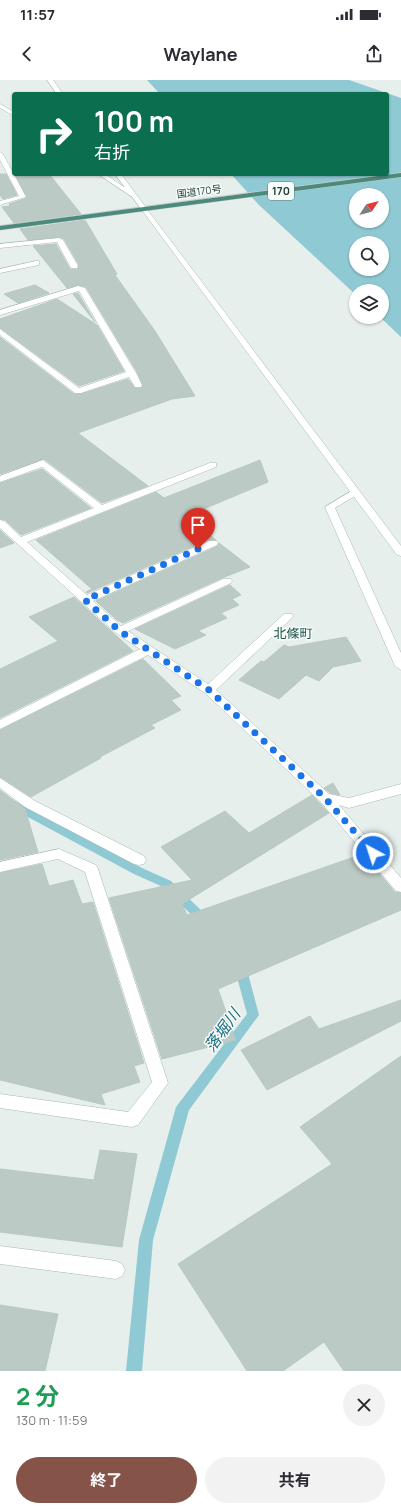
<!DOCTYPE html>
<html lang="ja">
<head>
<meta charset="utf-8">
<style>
	body { margin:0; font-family:Manrope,"Noto Sans JP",sans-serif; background:#f2f2f3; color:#2b2b33; height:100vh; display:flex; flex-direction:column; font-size:15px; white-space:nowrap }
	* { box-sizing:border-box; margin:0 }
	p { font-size:13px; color:#7c7c81 }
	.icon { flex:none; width:22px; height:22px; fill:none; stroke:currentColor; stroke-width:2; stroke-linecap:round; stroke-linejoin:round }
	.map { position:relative; height:1291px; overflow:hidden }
	.details { display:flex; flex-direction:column; background:#fff; flex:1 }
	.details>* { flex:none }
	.banner { position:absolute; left:12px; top:12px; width:377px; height:84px; border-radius:4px; box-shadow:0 1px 3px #0004; background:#0b6e4f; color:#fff; overflow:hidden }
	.needle { width:26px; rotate:54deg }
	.buttons { position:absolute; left:349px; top:108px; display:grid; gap:8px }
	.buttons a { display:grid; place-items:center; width:40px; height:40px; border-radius:50%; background:#fff; box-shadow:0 1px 3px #0004; font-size:20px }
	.pin { position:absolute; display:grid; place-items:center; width:34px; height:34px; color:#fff; margin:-41px -17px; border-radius:50% 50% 50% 0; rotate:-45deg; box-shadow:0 0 4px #0007 }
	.pin .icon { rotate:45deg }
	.me { position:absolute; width:44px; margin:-22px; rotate:320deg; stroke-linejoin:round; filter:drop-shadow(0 0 3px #0008) }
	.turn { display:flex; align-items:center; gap:14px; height:84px; padding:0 16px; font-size:18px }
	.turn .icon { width:52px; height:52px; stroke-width:2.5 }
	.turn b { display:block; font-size:28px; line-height:34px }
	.round { display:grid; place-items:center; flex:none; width:42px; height:42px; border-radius:21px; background:#f2f2f3 }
	.overview { display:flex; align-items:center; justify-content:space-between; height:68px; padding:0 16px }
	h1 { font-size:24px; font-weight:700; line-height:30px; color:#1e9e55 }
	.button { display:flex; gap:8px; margin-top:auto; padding:8px 16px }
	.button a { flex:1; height:46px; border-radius:24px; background:#855347; color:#fff; font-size:16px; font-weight:700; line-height:46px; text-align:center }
	.button a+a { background:#f2f2f3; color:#2b2b33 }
	.status { display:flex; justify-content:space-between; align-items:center; height:28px; padding:0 20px; background:#fff; direction:ltr }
	.status svg { height:11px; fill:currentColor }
	header { display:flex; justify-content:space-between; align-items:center; height:52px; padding:0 16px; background:#fff; font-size:18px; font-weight:700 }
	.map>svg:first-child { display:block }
</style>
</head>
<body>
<div class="status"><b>11:57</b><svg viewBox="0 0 49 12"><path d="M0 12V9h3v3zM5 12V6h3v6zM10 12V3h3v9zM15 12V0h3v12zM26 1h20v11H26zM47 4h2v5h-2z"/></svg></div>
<header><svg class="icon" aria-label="back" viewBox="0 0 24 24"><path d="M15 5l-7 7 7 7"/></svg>Waylane<svg class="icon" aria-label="share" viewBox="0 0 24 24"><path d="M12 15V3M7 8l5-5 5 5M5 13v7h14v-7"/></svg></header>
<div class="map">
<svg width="401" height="1291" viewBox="0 0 401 1291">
	<rect width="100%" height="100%" fill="#e6efeb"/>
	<path fill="#8ec9d4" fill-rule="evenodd" d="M147,0H349L401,18V257L380,237H382V211H356V215L258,124L231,94H387V14H160ZM356,115H382V141H356ZM356,163H382V189H356Z"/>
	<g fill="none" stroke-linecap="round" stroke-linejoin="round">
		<path fill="#8ec9d4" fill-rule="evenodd" d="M0,713L142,788L171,801L209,838L211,841L209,844L205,846L201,844L163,807L134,794L0,722Z
			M240,881L244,883L246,886L259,935L189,1030L153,1160L142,1291H126L139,1160L176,1027L247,934L234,886L236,883Z"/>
	</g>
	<path fill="#bbcac4" stroke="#b8c9c2" d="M0,94H6L17,115L3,119L0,115Z
		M15,94H49L81,134L14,143L2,127L10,126L9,124L27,118Z
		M85,140L117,194L115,195L155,251L195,316L172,319L78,353L148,406L102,423L44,379L0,394V257L74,314H81L128,299L135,308H141L143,306L137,292L86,207L78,205L67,208L33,166L56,164L70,189L77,190L79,185L64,159L59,157L28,160L20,149Z
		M35,205L49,213L18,223L4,214Z
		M78,213L95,242L73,214Z
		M57,219L97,245L124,291L79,306L0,248V239Z
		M260,380L268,402L187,436L216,460H208L87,513L86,512L92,509L36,460L156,412L164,418Z
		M42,389L91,428L21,455L5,440L0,439V403Z
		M0,450L14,463L0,468Z
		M219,463L250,487L222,498L123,543L117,540L96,521L218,466Z
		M230,505L241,515L232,519L239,525L221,533L227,538L198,551L206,555L175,569L135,549Z
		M74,517L133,571L0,638V589L58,561L29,537Z
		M346,557L361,581L333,587L319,601L306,595L279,619L239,600L261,581L264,582L284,565L289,567Z
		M143,579L181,616L171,620L181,630L151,645L155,648L100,677L101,678L31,717L0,697V650Z
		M333,703L340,715L330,713L324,708Z
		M0,710L25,729L38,772L0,780Z
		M312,715L329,733L182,824L187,835L363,774L395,812L401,813V830L218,909L236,960L162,979L109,818L192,800L161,767L225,731L249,753Z
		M42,784L49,806L73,800L82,824L93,822L144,983L134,986L140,1002L101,1014L105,1025L0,1000V793Z
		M401,920V941L267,1010L241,970L310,936L319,949Z
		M401,976V1291H344L324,1262L283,1291H247L178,1184L332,1084L300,1047Z
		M100,1070L137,1074L122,1167L0,1152V1089L94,1100Z
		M0,1225L58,1234L45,1291H0Z"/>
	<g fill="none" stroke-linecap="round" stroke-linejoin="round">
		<g stroke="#a8b8b2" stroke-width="1">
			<path id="service" d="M59,158L63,160L78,186L77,188H71L57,162L0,168V164Z
				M0,698L35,721L144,776L146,780L144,784L139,785L134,784L25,727L0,708Z"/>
		</g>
		<g stroke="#a8b8b2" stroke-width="1">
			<path id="minor" d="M0,24L14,32V36L0,28Z
				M0,72L3,74L26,117L0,125V121L19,116L0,80Z
				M98,94H105L136,115L131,116Z
				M36,181H39V185L0,193V189Z
				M78,206L85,208L136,293L142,305L141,307H135L129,297L81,313H75L0,255V249L79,308L126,292L79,211L0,235V230Z
				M43,380L102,425L210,383H216V387L27,462L87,515L209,461H217L218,463L217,465L93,521L121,546L223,499H231L232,501L231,503L128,551L208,604L284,534H292L293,536L292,538L216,610L329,714L349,718L401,704V714L349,728L339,725L401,798V812L396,811L320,721L205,613L148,575L0,649V640L140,569L116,553L0,448V440L4,441L21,457L94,428L42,387L0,402V396Z
				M355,409L360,412L358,414L335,428L401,573V590L395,586L325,427Z
				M59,769L96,785L98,789L168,1003L138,1045L132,1047L0,1028V1014L128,1032L152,1002L85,792L58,779L0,792V782Z
				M0,1166L116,1181L122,1184L125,1190L122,1196L116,1199L0,1184Z"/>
		</g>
		<g stroke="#a8b8b2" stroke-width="1">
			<path id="tertiary" d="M142,128H146L401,466V476L397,475L142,130Z"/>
		</g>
		<g stroke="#a4bbb3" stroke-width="1">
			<path id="secondary" d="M47,0H53L63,14H57Z
				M115,94H121L147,129L146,130H142Z"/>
		</g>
		<g stroke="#c2cac8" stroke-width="1">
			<path id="trunk" d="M401,93V97L0,150V146Z"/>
		</g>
		<use href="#service" fill="#fff" fill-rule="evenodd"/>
		<use href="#minor" fill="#fff" fill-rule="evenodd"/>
		<use href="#tertiary" fill="#fff" fill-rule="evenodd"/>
		<use href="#secondary" fill="#fff" fill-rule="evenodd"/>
		<use href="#trunk" fill="#4c8a7c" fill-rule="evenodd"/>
	</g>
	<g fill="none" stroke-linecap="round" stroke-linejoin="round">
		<path stroke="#1a73e8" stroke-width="7" stroke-dasharray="0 12.6" d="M198,469L85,520L120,551L209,610L325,718L373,773"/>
	</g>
	<g text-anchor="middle" stroke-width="3" stroke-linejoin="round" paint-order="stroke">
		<g font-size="10" fill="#24423a" stroke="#f7fbf9">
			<text transform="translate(199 111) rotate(-7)" y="4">国道170号</text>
		</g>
		<rect fill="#f7fbf9" stroke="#637a73" stroke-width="1" x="268" y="102" width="26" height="18" rx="3"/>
		<g font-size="11" font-weight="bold" fill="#24423a">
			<text x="281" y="115">170</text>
		</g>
		<g font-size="13" fill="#1f5548" stroke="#f7fbf9">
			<text x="293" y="558">北條町</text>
		</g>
		<g font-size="16" font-style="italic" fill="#1c6f80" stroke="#f7fbf9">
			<text transform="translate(222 950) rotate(-54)" y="6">落堀川</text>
		</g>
	</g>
</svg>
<div class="buttons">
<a><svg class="needle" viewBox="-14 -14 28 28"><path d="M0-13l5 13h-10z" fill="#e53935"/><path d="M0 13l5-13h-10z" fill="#7c7c81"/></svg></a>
<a><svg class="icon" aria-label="search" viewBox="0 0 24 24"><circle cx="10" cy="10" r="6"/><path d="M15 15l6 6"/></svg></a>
<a><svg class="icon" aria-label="layers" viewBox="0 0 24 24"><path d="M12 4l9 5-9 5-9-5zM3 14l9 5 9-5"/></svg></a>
</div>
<div class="pin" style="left:198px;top:469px;background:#d93025"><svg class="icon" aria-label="arrive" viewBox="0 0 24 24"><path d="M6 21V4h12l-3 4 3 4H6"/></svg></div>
<svg class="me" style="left:373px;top:773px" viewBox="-20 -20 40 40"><circle r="17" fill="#1a73e8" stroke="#fff" stroke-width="3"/><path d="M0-11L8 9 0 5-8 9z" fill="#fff"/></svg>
<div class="banner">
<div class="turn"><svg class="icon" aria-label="right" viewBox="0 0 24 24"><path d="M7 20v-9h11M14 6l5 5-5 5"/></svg><div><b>100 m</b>右折</div></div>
</div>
</div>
<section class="details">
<div class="overview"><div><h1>2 分</h1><p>130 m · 11:59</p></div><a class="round"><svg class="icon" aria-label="close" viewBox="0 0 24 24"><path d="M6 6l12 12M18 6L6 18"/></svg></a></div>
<div class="button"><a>終了</a><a>共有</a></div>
</section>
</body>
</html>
